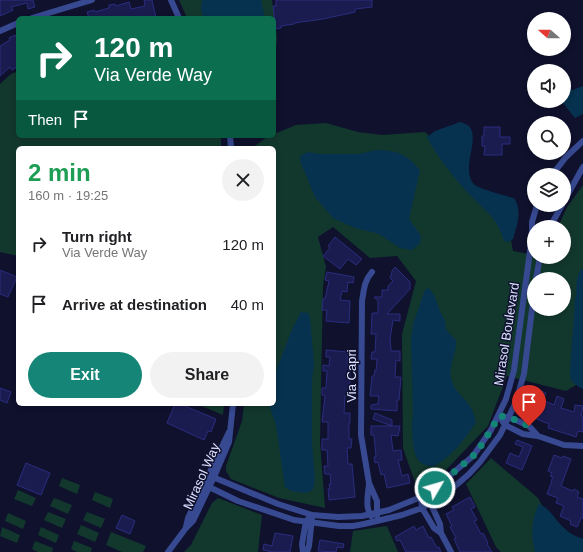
<!DOCTYPE html>
<html lang="en">
<head>
<meta charset="utf-8">
<style>
	body { margin:0; font-family:Helvetica,sans-serif; background:#f2f2f2; color:#202124; height:100vh; display:flex; flex-direction:column; font-size:15px; white-space:nowrap }
	* { box-sizing:border-box; margin:0 }
	p { font-size:13px; color:#757577 }
	.icon { flex:none; width:22px; height:22px; fill:none; stroke:currentColor; stroke-width:2; stroke-linecap:round; stroke-linejoin:round }
	.map { position:relative; flex:1; overflow:hidden }
	.side { position:absolute; left:16px; top:146px; width:260px; height:260px; display:flex; flex-direction:column; background:#fff; border-radius:6px; box-shadow:0 2px 6px #0003 }
	.side>* { flex:none }
	.hud { position:absolute; left:16px; top:16px; width:260px; height:122px; border-radius:6px; box-shadow:0 2px 6px #0003; background:#0b6e4f; color:#fff; overflow:hidden }
	.needle { width:26px; rotate:291deg }
	.buttons { position:absolute; left:527px; top:12px; display:grid; gap:8px }
	.buttons a { display:grid; place-items:center; width:44px; height:44px; border-radius:50%; background:#fff; box-shadow:0 2px 6px #0003; font-size:20px }
	.pin { position:absolute; display:grid; place-items:center; width:34px; height:34px; color:#fff; margin:-41px -17px; border-radius:50% 50% 50% 0; rotate:-45deg; box-shadow:0 0 4px #0007 }
	.pin .icon { rotate:45deg }
	.me { position:absolute; width:44px; margin:-22px; rotate:52deg; stroke-linejoin:round; filter:drop-shadow(0 0 3px #0008) }
	.turn { display:flex; align-items:center; gap:14px; height:84px; padding:0 12px; font-size:18px }
	.turn .icon { width:52px; height:52px; stroke-width:2.5 }
	.turn b { display:block; font-size:28px; line-height:34px }
	.then { display:flex; align-items:center; height:38px; padding:0 12px; background:#0003; gap:8px; font-size:15px }
	.round { display:grid; place-items:center; flex:none; width:42px; height:42px; border-radius:21px; background:#f2f2f2 }
	.summary { display:flex; align-items:center; justify-content:space-between; height:68px; padding:0 12px }
	h1 { font-size:24px; font-weight:600; line-height:30px; color:#1e9e55 }
	.button { display:flex; gap:8px; margin-top:auto; padding:8px 12px }
	.button a { flex:1; height:46px; border-radius:24px; background:#158577; color:#fff; font-size:16px; font-weight:600; line-height:46px; text-align:center }
	.button a+a { background:#f2f2f2; color:#202124 }
	ul { padding:0; list-style:none }
	li { display:flex; align-items:center; gap:12px; height:60px; padding:0 12px }
	li div { flex:1 }
	li b { display:block; font-size:15px }
	li em { font-style:normal }
	.map>svg:first-child { display:block }
</style>
</head>
<body>
<div class="map">
<svg width="583" height="552" viewBox="0 0 583 552">
	<rect width="100%" height="100%" fill="#0f112d"/>
	<path fill="#12382e" fill-rule="evenodd" d="M179,0H272L277,38L274,65V18H187Z
		M18,71V136H221V148H18V256L0,252V84L11,74Z
		M326,123L358,132L382,135L425,132L442,149L509,229L513,251L534,255V257H564V227H558L567,207L583,185V381L566,391L507,376L488,426L443,473L416,485L403,448L402,334L416,281L397,256L370,258L333,227L318,237L326,267L323,286L320,442L325,508L279,498L231,479L226,471V466L242,421L244,404H274V148H252L267,137L274,136V134L296,125ZM534,279H564V309H534Z
		M197,404H224L223,415Z
		M491,458L538,498L564,545L583,552H501L496,547L466,484Z
		M62,478L80,485L77,494L59,486Z
		M18,490L36,498L32,506L14,499Z
		M95,492L113,499L110,508L92,500Z
		M54,498L72,505L68,514L50,506Z
		M218,498L262,515L258,552H184L191,545L212,503Z
		M48,512L66,519L62,528L44,520Z
		M87,512L105,519L101,528L83,520Z
		M8,513L26,521L23,529L5,521Z
		M81,525L99,533L95,542L77,534Z
		M387,526L398,552H350L353,531Z
		M2,527L20,535L17,543L0,536Z
		M41,527L59,535L56,543L38,535Z
		M111,532L146,546L143,552H122L106,545Z
		M35,541L53,548L52,552H38L32,549Z
		M74,541L92,548L91,552H77L71,549Z"/>
	<path fill="#06324f" d="M202,0H261L265,18H204L201,10Z
		M583,86V114L575,118L563,103L565,95L567,92Z
		M460,122C463,123 467,124 469,126C481,140 459,170 475,185C479,189 508,196 515,199C522,213 517,225 513,239L508,242L504,241C498,220 489,214 474,199C459,184 436,156 427,137L435,131Z
		M376,150C396,150 407,154 420,170L409,219L421,236L420,243L412,250L400,248L379,234L355,228L333,218L315,197L300,161L301,155L309,152L318,154H359Z
		M583,268V389L579,387L571,381L570,371L575,300C578,289 574,275 583,268Z
		M429,288C438,297 437,310 445,320C444,329 449,334 456,340C457,354 448,365 451,379C455,392 462,395 469,405C473,410 474,416 476,422C465,440 452,456 433,467C427,466 420,464 417,458C412,451 411,423 413,415L411,340L413,324L425,290Z
		M301,312L308,313L310,317L314,364L312,380V443L315,480L313,489L309,492L304,493L291,491L285,487L276,425L269,405V404H274V376L291,332Z
		M539,504C550,508 555,520 563,527C569,533 575,536 583,539V552H535C531,536 531,519 539,504Z"/>
	<path fill="#1a1c50" stroke="#2a2d7e" d="M0,0H33L35,7L28,9L27,3L11,7L13,10L0,16Z
		M144,0H152L156,18H89L87,12L94,10L95,12L109,8V5L115,4L116,6L129,2L131,9L145,6Z
		M276,0H372V7L355,9V12L323,19L294,23V24L281,26V28L276,29L273,6H276Z
		M15,35L18,40V56L16,58L18,61V66L12,70L10,67L0,76V46L10,40L9,38Z
		M484,127H500V137H510V144H502V155H484L485,146H482V136H484Z
		M335,237L362,259L356,265L348,259L340,269L323,256L330,248L328,246Z
		M395,267L410,282V289L387,314H400V321L393,320L390,339L391,351H400V361L396,360L395,377H401L399,400H397V411L371,409V405L378,404L379,396H370L372,376H374L375,370L376,371L377,359H371L372,352H375L376,334H371L372,313H378V301L374,297H382V290H388V286L393,281L390,278L391,276L392,271Z
		M0,270L17,277L8,297L0,294Z
		M327,272L354,277L353,283L348,282L347,292L342,291L340,300L350,301L349,323L326,321L327,310H322L323,299H325L329,281L325,280Z
		M326,350L348,352L347,364L350,365V396H345L344,413H350V423H349V439H352L351,448H347L348,464H352L355,497L329,500L328,489H330L329,484H331L330,474H325L324,466H328L327,450H322V439H328V422H322L325,396L322,395V388H326L327,371H323V365L329,366L330,357H326Z
		M0,388L11,392L7,403L0,400Z
		M539,390L546,393L543,400L554,405L557,396L564,399L561,408L574,412L575,405L583,406L581,416H583V432L578,431L576,437L570,435L548,428L549,424L527,415Z
		M175,404H180L216,419L211,432L208,431L204,440L167,423Z
		M375,413L392,420V426L373,419Z
		M371,426H400L398,436L391,435L393,451L401,450L402,460H398L402,476L408,474L410,483L387,488L384,474L381,475L378,462L375,463L374,457H376L374,435H371Z
		M517,440L532,446L522,470L506,463L510,453L519,457L523,447L515,444Z
		M554,455L562,458L563,456L571,459L561,486L573,491L574,489L579,492L577,497L583,499V518H581L577,527L570,524L571,521L560,516L564,506L556,503L558,498L547,494L552,481H551L553,477L550,476L552,473L548,471Z
		M26,463L50,473L41,495L17,485Z
		M470,497L475,507L471,509L477,520L474,521L481,534L483,533L488,543L487,544L492,552H460L454,539L456,538L450,527L452,526L446,514L454,510L452,507Z
		M122,515L135,521L130,534L116,528Z
		M414,526L416,530L423,526L429,538L431,537L437,548L439,547L441,552H406L400,540L397,541L395,537Z
		M275,533L293,536L290,552H272L263,550L264,544L272,546Z
		M320,540L344,544L343,548L337,547L336,552L318,551Z"/>
	<g fill="none" stroke-linecap="round" stroke-linejoin="round">
		<path stroke="#374990" stroke-width="6" d="M171,0L179,18
			M32,18L92,0
			M0,31L18,23
			M230,136L231,148
			M552,175L566,157L583,141
			M564,201L583,167
			M550,227L562,205
			M372,272C364,281 364,290 362,301L361,435L369,483L377,501V516
			M536,279L540,257
			M499,416L505,425L523,434L538,436L564,445L583,446
			M506,417H509L529,426L538,436
			M208,475L278,504L312,515L338,517L362,516L389,510L421,497L435,488L473,456L491,430L506,399L514,370L532,236V222L537,205
			M203,484L238,501L294,520L339,526H353L364,524L402,515L422,508L454,487L469,474L480,462L500,435L515,404L524,374L534,293
			M369,484C368,494 365,508 371,516
			M421,497L422,508L434,528L441,533L451,552
			M427,501L430,502L440,524L441,533
			M186,527L188,518L229,432
			M168,552L186,528L193,521L214,477L229,442L233,404
			M303,552L302,544L306,521L308,519
			M307,552L309,546L312,518"/>
	</g>
	<g fill="none" stroke-linecap="round" stroke-linejoin="round">
		<path stroke="#158577" stroke-width="7" stroke-dasharray="0 12.6" d="M435,488L473,456L483,443L499,416L509,417L529,426"/>
	</g>
	<g text-anchor="middle" stroke-width="3" stroke-linejoin="round" paint-order="stroke">
		<g font-size="13" fill="#dce0ff" stroke="#0f112d">
			<text transform="translate(506 334) rotate(-81)" y="5">Mirasol Boulevard</text>
			<text transform="translate(351 376) rotate(-90)" y="5">Via Capri</text>
			<text transform="translate(201 476) rotate(-66)" y="5">Mirasol Way</text>
		</g>
	</g>
</svg>
<div class="buttons">
<a><svg class="needle" viewBox="-14 -14 28 28"><path d="M0-13l5 13h-10z" fill="#e53935"/><path d="M0 13l5-13h-10z" fill="#757577"/></svg></a>
<a><svg class="icon" aria-label="sound" viewBox="0 0 24 24"><path d="M4 9h4l5-4v14l-5-4H4zM17 9q2 3 0 6"/></svg></a>
<a><svg class="icon" aria-label="search" viewBox="0 0 24 24"><circle cx="10" cy="10" r="6"/><path d="M15 15l6 6"/></svg></a>
<a><svg class="icon" aria-label="layers" viewBox="0 0 24 24"><path d="M12 4l9 5-9 5-9-5zM3 14l9 5 9-5"/></svg></a>
<a>+</a>
<a>−</a>
</div>
<div class="pin" style="left:529px;top:426px;background:#d93025"><svg class="icon" aria-label="arrive" viewBox="0 0 24 24"><path d="M6 21V4h12l-3 4 3 4H6"/></svg></div>
<svg class="me" style="left:435px;top:488px" viewBox="-20 -20 40 40"><circle r="17" fill="#158577" stroke="#fff" stroke-width="3"/><path d="M0-11L8 9 0 5-8 9z" fill="#fff"/></svg>
<div class="hud">
<div class="turn"><svg class="icon" aria-label="right" viewBox="0 0 24 24"><path d="M7 20v-9h11M14 6l5 5-5 5"/></svg><div><b>120 m</b>Via Verde Way</div></div>
<div class="then">Then<svg class="icon" aria-label="arrive" viewBox="0 0 24 24"><path d="M6 21V4h12l-3 4 3 4H6"/></svg></div>
</div>
<section class="side">
<div class="summary"><div><h1>2 min</h1><p>160 m · 19:25</p></div><a class="round"><svg class="icon" aria-label="close" viewBox="0 0 24 24"><path d="M6 6l12 12M18 6L6 18"/></svg></a></div>
<ul>
<li><svg class="icon" aria-label="right" viewBox="0 0 24 24"><path d="M7 20v-9h11M14 6l5 5-5 5"/></svg><div><b>Turn right</b><p>Via Verde Way</p></div><em>120 m</em></li>
<li><svg class="icon" aria-label="arrive" viewBox="0 0 24 24"><path d="M6 21V4h12l-3 4 3 4H6"/></svg><div><b>Arrive at destination</b></div><em>40 m</em></li>
</ul>
<div class="button"><a>Exit</a><a>Share</a></div>
</section>
</div>
</body>
</html>
